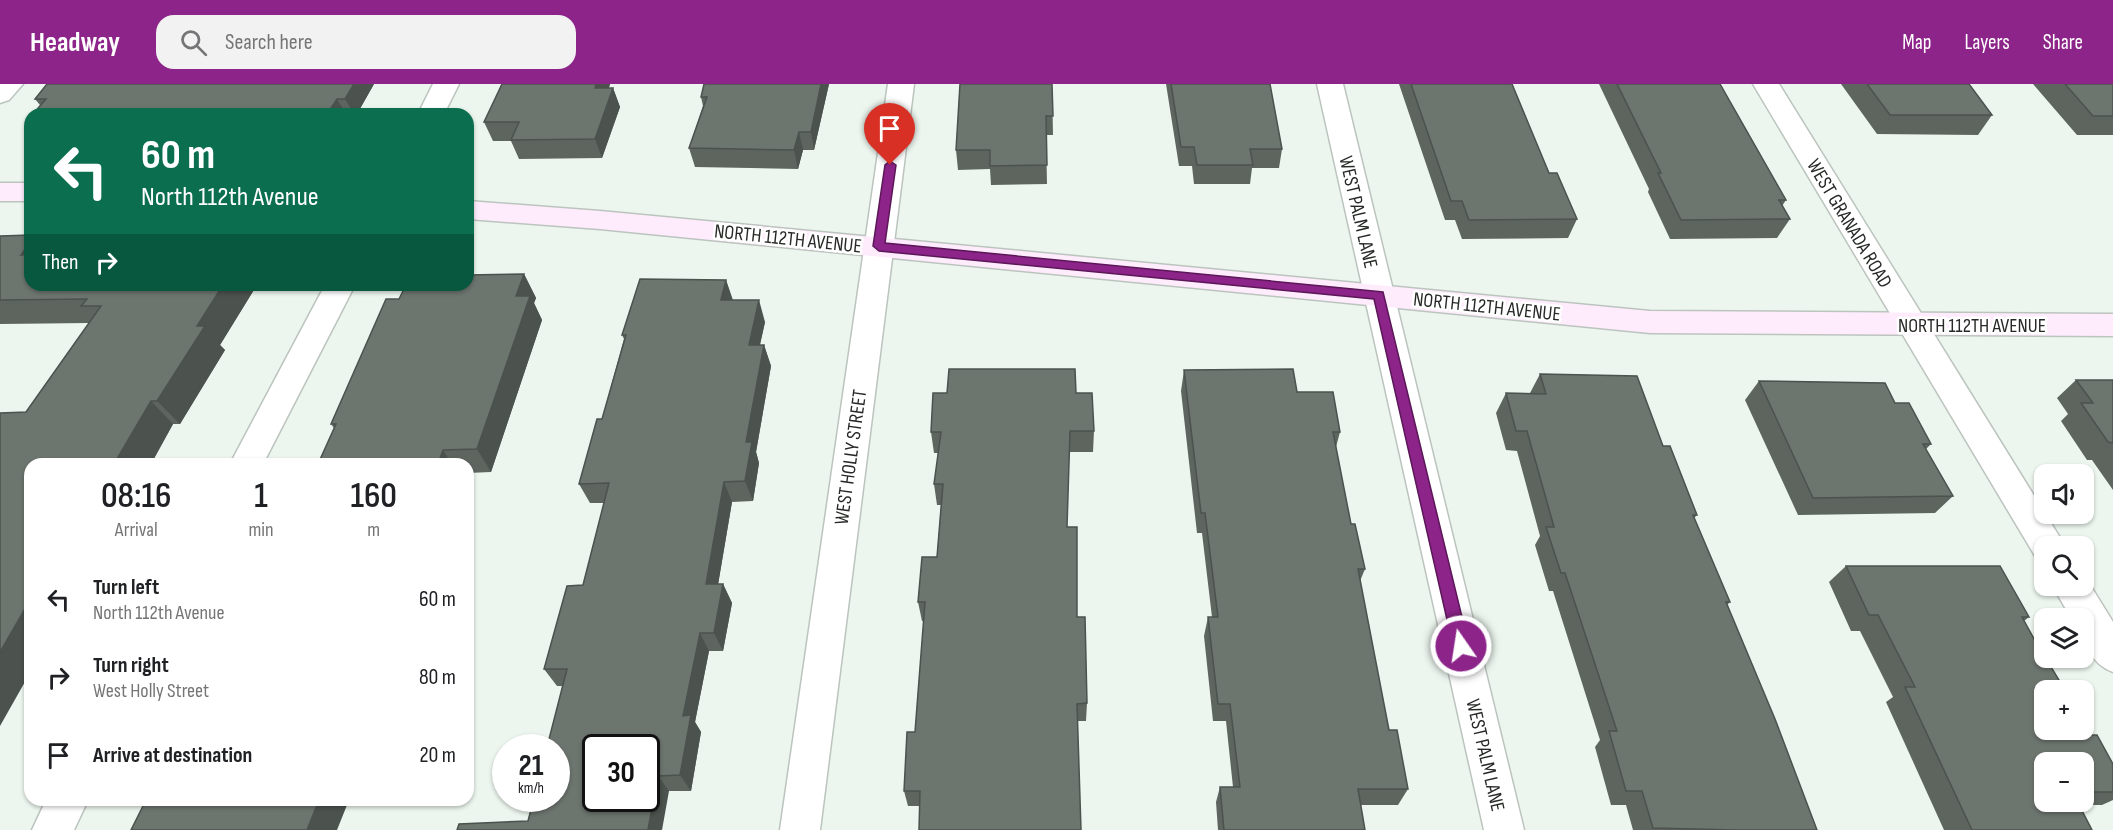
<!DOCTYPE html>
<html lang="en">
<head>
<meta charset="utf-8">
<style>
	body { margin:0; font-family:"Sofia Sans Condensed",sans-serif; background:#f2f2f2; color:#202124; height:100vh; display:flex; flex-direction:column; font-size:22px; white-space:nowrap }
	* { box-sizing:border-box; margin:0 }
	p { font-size:20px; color:#757577 }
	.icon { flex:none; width:33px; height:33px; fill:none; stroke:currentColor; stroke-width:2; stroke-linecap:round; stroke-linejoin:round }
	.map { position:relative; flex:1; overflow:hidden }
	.details { position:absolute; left:24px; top:374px; width:450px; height:348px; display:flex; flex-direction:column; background:#fff; border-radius:18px; box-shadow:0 2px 4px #0004 }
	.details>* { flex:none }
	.top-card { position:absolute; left:24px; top:24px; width:450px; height:183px; border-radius:18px; box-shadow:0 2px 4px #0004; background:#0b6e4f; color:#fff; overflow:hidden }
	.buttons { position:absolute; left:2034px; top:380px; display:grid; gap:12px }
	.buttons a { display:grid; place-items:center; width:60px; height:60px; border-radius:12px; background:#fff; box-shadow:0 2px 4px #0004; font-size:30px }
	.speed { position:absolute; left:492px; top:650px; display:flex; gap:12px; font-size:30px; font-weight:700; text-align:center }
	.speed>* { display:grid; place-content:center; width:78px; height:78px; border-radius:50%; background:#fff; box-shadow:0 2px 4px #0004; line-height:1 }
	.speed small { font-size:15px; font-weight:400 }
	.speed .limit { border:3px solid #111; border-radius:9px; background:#fff; color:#111 }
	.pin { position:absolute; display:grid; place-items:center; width:51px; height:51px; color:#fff; margin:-62px -26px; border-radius:50% 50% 50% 0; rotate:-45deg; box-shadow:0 0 6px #0007 }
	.pin .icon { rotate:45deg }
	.me { position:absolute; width:66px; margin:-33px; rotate:347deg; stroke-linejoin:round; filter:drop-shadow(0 0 4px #0008) }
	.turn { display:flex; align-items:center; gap:21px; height:126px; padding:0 18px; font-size:27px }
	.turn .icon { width:78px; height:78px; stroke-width:2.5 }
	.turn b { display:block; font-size:42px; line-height:51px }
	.then { display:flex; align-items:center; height:57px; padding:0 18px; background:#0003; gap:12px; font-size:22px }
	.eta { display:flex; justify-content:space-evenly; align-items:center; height:102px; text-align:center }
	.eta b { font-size:36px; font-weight:600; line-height:42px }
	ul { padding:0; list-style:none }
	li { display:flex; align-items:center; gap:18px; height:78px; padding:0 18px }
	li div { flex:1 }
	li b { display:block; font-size:22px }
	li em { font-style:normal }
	header { display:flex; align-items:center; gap:36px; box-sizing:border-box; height:84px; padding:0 30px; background:#8d2489; color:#fff }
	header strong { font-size:28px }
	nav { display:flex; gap:33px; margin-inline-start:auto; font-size:21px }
	.search { width:420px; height:54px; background:#f2f2f2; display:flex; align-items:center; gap:15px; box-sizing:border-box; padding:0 21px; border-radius:18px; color:#757577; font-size:22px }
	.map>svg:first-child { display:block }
</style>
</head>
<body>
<header>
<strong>Headway</strong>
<div class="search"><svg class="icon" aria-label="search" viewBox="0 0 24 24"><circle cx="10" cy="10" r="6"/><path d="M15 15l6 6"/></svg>Search here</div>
<nav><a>Map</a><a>Layers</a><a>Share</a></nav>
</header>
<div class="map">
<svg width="2113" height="746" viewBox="0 0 2113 746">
	<rect width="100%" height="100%" fill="#ecf5ee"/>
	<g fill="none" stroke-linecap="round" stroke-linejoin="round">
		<g stroke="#bcc4be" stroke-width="3">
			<path id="street" d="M0,0H23L9,16L0,19Z
				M433,0H459L444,30H418Z
				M888,0H914L820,746H780Z
				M1317,0H1343L1524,746H1484Z
				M1753,0H1779L2059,452L2064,462H2044V476L2035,472Z
				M325,201H355L263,380H230Z
				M2084,491L2113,538V588C2089,579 2084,558 2084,534H2071L2052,501H2084Z
				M46,716H88L74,746H32Z"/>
		</g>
		<g stroke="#bcc4be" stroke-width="3">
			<path id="secondary" d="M0,99H30V117H0Z
				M468,117L600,127L1650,227L2113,230V252L1650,249L600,145L468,135Z"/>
		</g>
		<use href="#street" fill="#fff" fill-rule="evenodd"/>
		<use href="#secondary" fill="#feecfc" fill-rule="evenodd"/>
	</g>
	<path fill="#5e655f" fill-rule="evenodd" d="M374,0L357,30H33L40,21L35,15Z
		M502,0H610L609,4H613L620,23L602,74L519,75L511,57H493L484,38Z
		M829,0L814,66H803L798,85L695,83L689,64L703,22L701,13Z
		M1052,0L1053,51H1046L1047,100L991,101L990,85L958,86L956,66Z
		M1166,0H1270L1282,65L1279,84H1252L1250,100H1194L1192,82H1179Z
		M1399,0H1512L1549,89L1577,135L1568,154L1462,155L1455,136H1445Z
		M1599,0H1720L1786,116L1782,122L1790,135L1777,154L1670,155L1648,108L1649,105Z
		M1841,0H1969L1992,31L1978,51L1877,50Z
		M2033,0H2113V51H2077Z
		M0,152L30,201H257L220,261L225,266L180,340H173L151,380H30L26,328L89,239L0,240Z
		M524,190L536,214L534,219L542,236L491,388L468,389V380H318L334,344L331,340L399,215Z
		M726,196L733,216L765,238L760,261H764L771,282L756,368L759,379L753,417L732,418L718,500H723L732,519L723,567H709L695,638L701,648L691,707H669L528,737L563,602H557L544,585L583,501L604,419H590L579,400L602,335L624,255L622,251Z
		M1184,286L1297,308L1340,348L1336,363L1351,440L1365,485L1360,497L1389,646L1408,705L1398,721H1361L1365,746H1218L1216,718L1220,703H1233L1226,637H1213L1204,552L1208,533H1212L1202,449H1197L1181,307Z
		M1540,290L1663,362L1697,431L1694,434L1730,518L1727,521L1817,746H1633L1626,721H1611L1595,663L1600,656L1553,507H1549L1535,461L1540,452L1517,367L1506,366L1496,329L1506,309H1530Z
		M2076,296H2113V406L2092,376H2087L2061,337L2068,330L2057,314Z
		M1759,297L1895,319L1931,360L1926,365L1953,412L1935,429L1798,431L1745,316Z
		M947,309H1076L1094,347L1093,368H1069L1067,443L1087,619L1086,637H1078L920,722H908L904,707L915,648L924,537H922L918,518L937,473L941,421H937L934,400L938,369H934L931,348Z
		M1846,482L2029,533L2024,537L2091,651L2113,680V716L2102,721H2079L2092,746H1944L1886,618L1893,613L1860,547H1851L1829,498ZM2084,678V717H2044Z"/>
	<path fill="#4c524e" d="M354,0H374L357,30H354L345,15Z
		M596,0H610L602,23L595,4Z
		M821,0H829L814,66L811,48Z
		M613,4L620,23L602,74L595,55Z
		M337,15L346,30H327Z
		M799,48L803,66L798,85L794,66Z
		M30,158V180L21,171Z
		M524,190L536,214L534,219L542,236L491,388L477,365L516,212Z
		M726,196L733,218L721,216Z
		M223,201H257L220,261L225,266L180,340L157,317L197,242Z
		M759,216L765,238L755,282L749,261Z
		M764,261L771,282L756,368L759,379L753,417L745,397L746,358Z
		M151,317L173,340L151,380H114Z
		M443,366L452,380H438Z
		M724,398L732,418L715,519L706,500Z
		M723,500L732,519L723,567L714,549Z
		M30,516V589L0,642V568Z
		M700,549L709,567L695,638L701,648L691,707L680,691L683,632Z
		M658,692L669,707L662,746H648Z
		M319,716H349L337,746H307Z"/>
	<path fill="#6d756f" stroke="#4c524e" stroke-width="1.5" fill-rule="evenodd" d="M47,0H354L345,15H337L327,30H33L46,15H35Z
		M502,0H596L595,4H613L595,55L511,56L519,38H484Z
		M704,0H821L811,48H799L794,66L689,64L707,13H701Z
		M960,0H1052L1053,32H1046L1047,81L990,82V66H956Z
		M1171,0H1270L1282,65H1250L1253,81H1197L1194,63H1181Z
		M1411,0H1512L1549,89H1557L1577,135L1469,136L1462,117H1451Z
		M1617,0H1720L1786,116H1779L1790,135L1681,136L1658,89H1661Z
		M1867,0H1969L1992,31H1890Z
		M2065,0H2113V32H2093Z
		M30,151V158L21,171L30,170V201H223L197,242H205L157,317H151L114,380H30V516L0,568V329L26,328L101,222H81L87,215L0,216V152Z
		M524,190L516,212H530L477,365L443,366L438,380H318L336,340H331L386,215H399L406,201H468V191Z
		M640,195L726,196L721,216H759L749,261H764L746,358H752L745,397L724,398L706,500H723L714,549H700L683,632L691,631L680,691L658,692L648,746H457L459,740L528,737L534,714H556V663H547L567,585H544L567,502L583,501L609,399L579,400L597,335H602L626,251H622ZM596,663H646V714H596Z
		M949,285H1075L1076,309H1092L1094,347H1070L1067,443H1077V533H1085L1087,619L1077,620L1081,746H919L920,707H904L907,648H915L925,518H918L922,473H937L943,400H934L941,348H931L933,309H947Z
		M1293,285L1297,308H1333L1340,348H1333L1351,440H1355L1365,485H1358L1389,646H1397L1408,705H1358L1365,746H1224L1220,703H1240L1230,620H1218L1208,533H1218L1205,429H1201L1184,286Z
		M1540,290L1637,292L1663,362H1670L1697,431H1693L1730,518H1726L1775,635L1817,746H1737L1653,744L1642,707H1626L1609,647H1617L1565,489H1561L1546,443H1554L1527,347H1516L1506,309L1546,310Z
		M2076,296H2113V359L2108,358L2081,319H2093Z
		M1759,297L1885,299L1895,319H1909L1931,360H1923L1953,412L1813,414Z
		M1846,482H2000L2029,533H2022L2044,573H2045L2065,606H2044V645H2084V638L2091,651H2097L2113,680V708H2084V678H2044V717H2077L2092,746H1972L1905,603H1915L1878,531H1869Z
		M146,716H319L307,746H131Z"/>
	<path fill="#8d2489" stroke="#5c1759" stroke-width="1.5" d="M890,77L896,81L885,159L1383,208L1469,562L1466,567L1461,569L1456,567L1453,562L1374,215L879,167L873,162L885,81Z"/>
	<g text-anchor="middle" stroke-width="5" stroke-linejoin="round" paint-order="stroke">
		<g font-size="20" fill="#262926" stroke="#fff">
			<text transform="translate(1359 128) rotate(77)" y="7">WEST PALM LANE</text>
			<text transform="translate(1850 139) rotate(59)" y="7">WEST GRANADA ROAD</text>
			<text transform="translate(788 154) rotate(6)" y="7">NORTH 112TH AVENUE</text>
			<text transform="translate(1487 222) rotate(6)" y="7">NORTH 112TH AVENUE</text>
			<text x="1972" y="248">NORTH 112TH AVENUE</text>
			<text transform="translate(850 373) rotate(-82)" y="7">WEST HOLLY STREET</text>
			<text transform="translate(1486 671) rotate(77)" y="7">WEST PALM LANE</text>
		</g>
	</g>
</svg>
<div class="buttons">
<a><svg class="icon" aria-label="sound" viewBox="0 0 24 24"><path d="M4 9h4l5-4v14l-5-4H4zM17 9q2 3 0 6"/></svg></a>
<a><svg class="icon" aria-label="search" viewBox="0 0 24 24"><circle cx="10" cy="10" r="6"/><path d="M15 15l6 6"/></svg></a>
<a><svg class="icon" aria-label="layers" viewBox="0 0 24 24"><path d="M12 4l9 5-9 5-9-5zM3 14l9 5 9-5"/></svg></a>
<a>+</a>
<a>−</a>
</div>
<div class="speed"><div>21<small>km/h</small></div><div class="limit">30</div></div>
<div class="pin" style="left:890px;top:81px;background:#d93025"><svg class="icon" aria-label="arrive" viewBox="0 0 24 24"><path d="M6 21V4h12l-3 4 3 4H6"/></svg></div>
<svg class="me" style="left:1461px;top:562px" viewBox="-20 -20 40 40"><circle r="17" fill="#8d2489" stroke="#fff" stroke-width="3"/><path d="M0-11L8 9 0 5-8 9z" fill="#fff"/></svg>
<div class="top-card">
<div class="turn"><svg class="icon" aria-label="left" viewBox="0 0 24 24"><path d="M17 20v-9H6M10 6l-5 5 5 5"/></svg><div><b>60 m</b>North 112th Avenue</div></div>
<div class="then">Then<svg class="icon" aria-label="right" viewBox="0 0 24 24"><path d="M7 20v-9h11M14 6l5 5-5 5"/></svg></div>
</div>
<section class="details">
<div class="eta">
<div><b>08:16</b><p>Arrival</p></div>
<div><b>1</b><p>min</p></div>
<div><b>160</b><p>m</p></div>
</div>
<ul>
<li><svg class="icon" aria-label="left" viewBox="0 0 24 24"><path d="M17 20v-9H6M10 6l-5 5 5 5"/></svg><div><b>Turn left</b><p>North 112th Avenue</p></div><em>60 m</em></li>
<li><svg class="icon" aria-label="right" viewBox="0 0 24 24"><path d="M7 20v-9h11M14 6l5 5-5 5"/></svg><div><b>Turn right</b><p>West Holly Street</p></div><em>80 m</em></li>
<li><svg class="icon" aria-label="arrive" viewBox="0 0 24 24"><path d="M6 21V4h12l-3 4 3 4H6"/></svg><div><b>Arrive at destination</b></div><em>20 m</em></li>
</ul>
</section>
</div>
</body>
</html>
